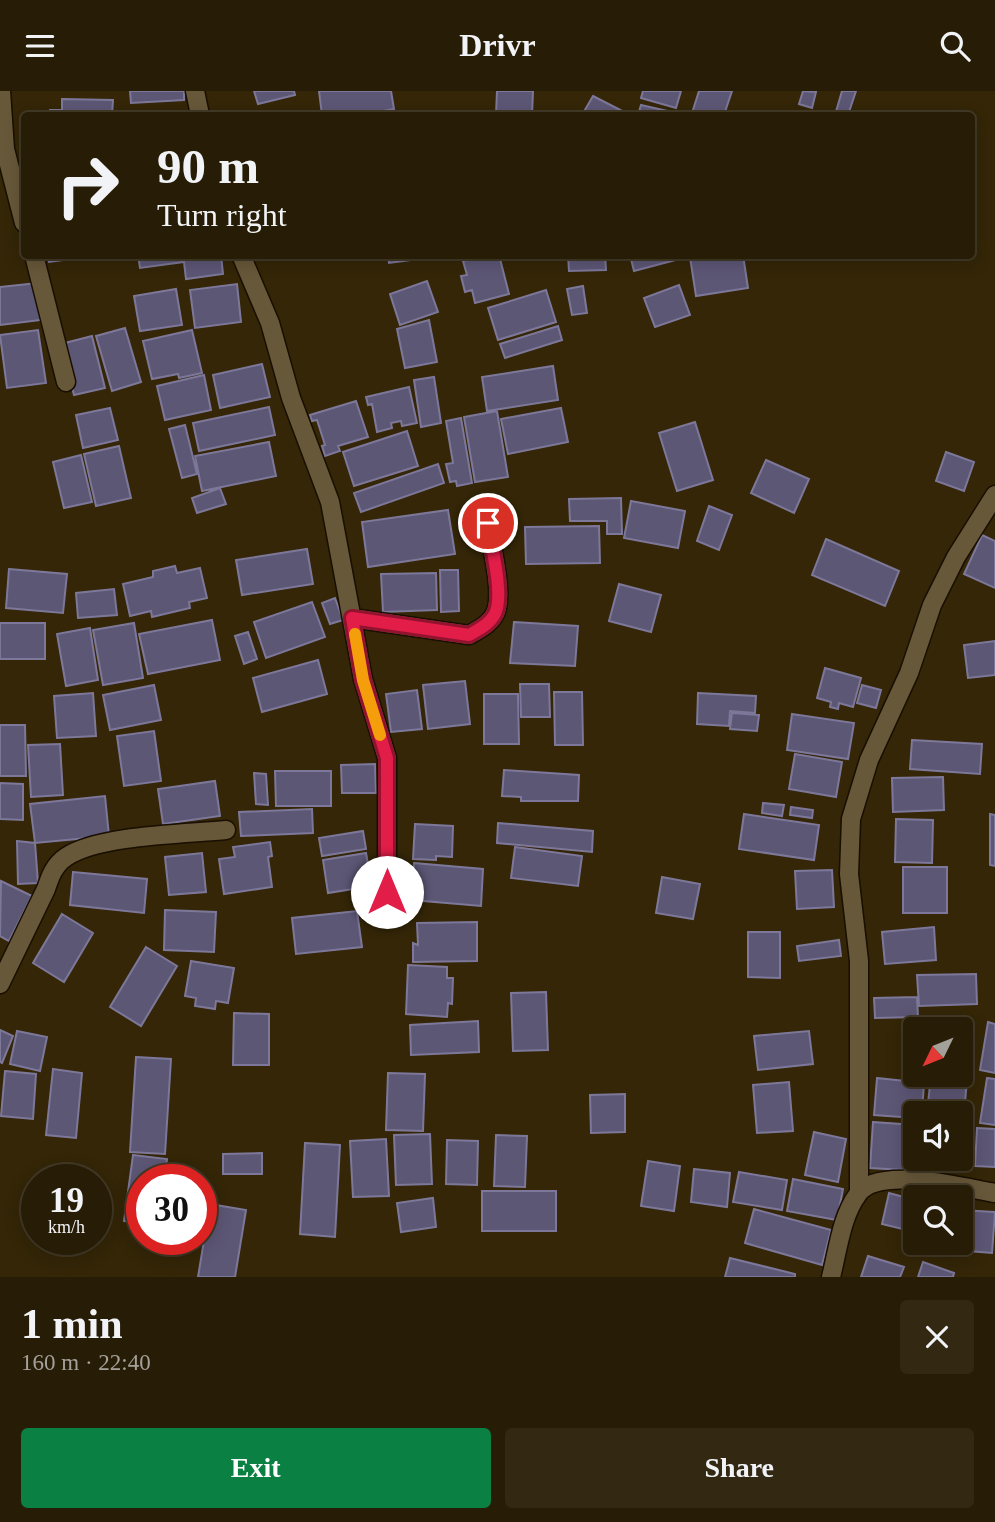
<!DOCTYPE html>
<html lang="en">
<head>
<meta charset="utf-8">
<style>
	body { margin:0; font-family:"Times New Roman",serif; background:#332913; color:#f1f3f6; height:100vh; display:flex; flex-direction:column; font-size:26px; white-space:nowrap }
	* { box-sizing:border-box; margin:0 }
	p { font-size:23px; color:#a4a19a }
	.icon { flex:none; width:38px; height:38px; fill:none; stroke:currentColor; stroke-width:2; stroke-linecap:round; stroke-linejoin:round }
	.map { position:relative; height:1186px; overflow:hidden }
	.sheet { display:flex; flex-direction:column; background:#271c05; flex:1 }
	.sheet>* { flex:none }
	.hud { position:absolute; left:21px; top:21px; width:954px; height:147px; border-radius:7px; box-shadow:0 4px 18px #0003,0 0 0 2px #433a27; background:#271c05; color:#f1f3f6; overflow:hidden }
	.needle { width:46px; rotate:227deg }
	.tools { position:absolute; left:903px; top:926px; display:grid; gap:14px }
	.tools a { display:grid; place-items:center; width:70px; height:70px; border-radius:7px; background:#271c05; box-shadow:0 4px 18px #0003,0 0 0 2px #433a27; font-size:35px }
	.speed { position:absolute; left:21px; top:1073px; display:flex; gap:14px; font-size:35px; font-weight:700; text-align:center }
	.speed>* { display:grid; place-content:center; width:91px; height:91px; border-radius:50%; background:#271c05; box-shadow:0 4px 18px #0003,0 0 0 2px #433a27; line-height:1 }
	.speed small { font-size:18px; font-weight:400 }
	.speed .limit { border:10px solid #d22; background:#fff; color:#111 }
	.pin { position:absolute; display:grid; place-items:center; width:60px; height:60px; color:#fff; margin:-30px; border:4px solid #fff; border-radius:50%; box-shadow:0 2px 7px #0007 }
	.me { position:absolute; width:77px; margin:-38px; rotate:0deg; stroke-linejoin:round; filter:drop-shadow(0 0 5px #0008) }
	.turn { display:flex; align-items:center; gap:24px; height:147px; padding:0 21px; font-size:32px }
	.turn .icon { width:91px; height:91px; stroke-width:2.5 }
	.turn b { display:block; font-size:49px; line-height:60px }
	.round { display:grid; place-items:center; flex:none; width:74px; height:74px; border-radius:7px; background:#332913 }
	.overview { display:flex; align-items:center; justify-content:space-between; height:119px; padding:0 21px }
	h1 { font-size:42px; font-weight:700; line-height:52px }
	.primary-button { display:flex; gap:14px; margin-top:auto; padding:14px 21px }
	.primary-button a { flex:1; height:80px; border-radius:7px; background:#0b8043; color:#fff; font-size:28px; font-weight:700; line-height:80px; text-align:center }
	.primary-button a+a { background:#332913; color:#f1f3f6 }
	header { display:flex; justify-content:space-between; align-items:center; height:91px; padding:0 21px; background:#271c05; font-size:32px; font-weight:700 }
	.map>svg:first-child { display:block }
</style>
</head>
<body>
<header><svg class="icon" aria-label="menu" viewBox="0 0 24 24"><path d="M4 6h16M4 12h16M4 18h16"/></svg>Drivr<svg class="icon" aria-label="search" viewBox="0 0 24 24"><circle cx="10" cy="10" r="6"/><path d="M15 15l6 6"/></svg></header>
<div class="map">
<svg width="995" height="1186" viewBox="0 0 995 1186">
	<rect width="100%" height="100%" fill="#342607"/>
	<path fill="#5d5776" stroke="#7d7899" stroke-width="2" d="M130,0H184V9L131,12Z
		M254,0H294L295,4L258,13Z
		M319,0H391L394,18L362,24H322Z
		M497,0H533L532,24L496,23Z
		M643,0H681L676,17L641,7Z
		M699,0H732L724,24L692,22Z
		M803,0L816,1L812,17L799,13Z
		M842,0H856L848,24H835Z
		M593,5L630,24H582Z
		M62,8L113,9L112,24H50V19H62Z
		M641,14L672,21L671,24H638Z
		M48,164H78L79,167L49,171Z
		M138,164H221L223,183L186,188L184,171L140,177Z
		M388,164H449L389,172Z
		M488,164H499L509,203L475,212L472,199L465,201L461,185L467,184L463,170Z
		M568,164H605L606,179L569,180Z
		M630,164H682L683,167L634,180Z
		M702,164H743L748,197L696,205L690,166Z
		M427,190L438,221L400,234L390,203Z
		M37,192L41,229L0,234V196Z
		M237,193L241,231L195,237L190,199Z
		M679,194L690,224L655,236L644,207Z
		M583,195L587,222L572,224L567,198Z
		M176,198L182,234L140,240L134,205Z
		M546,199L556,231L498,249L488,217Z
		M429,229L437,271L405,277L397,238Z
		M558,235L562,249L505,267L500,253Z
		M125,237L141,291L112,300L96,245Z
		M38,239L46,292L7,297L0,244Z
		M192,239L202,282L179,287L178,283L152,288L143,250Z
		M92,245L105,297L74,304L61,253Z
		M262,273L270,306L220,317L213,284Z
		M553,275L558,309L487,320L482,286Z
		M204,284L211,319L165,329L157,295Z
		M434,286L441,332L421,336L414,289Z
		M409,296L417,332L402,335L401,330L391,332L392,337L377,341L372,313L368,314L366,306Z
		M356,310L368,346L338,355L340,360L325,365L322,355L325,354L317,329L312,330L310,324Z
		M269,316L275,344L199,360L193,332Z
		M110,317L118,349L83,357L76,324Z
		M561,317L568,351L508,363L501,328Z
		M497,320L508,386L475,391L464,326Z
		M461,327L472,392L457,395L456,390L450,391L446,373L453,372L446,330Z
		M695,331L713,389L677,400L659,342Z
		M185,334L197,383L182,387L169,338Z
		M407,340L418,375L354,395L343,361Z
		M269,351L276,385L202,400L195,365Z
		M119,355L131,407L96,415L84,363Z
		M946,361L974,371L964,400L936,390Z
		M81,364L92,411L64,417L53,371Z
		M766,369L809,388L794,422L751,402Z
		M438,373L444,392L361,421L354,402Z
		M220,397L226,413L197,422L192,407Z
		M621,407L622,443H607V430H570L569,408Z
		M631,410L685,420L678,457L624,447Z
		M709,415L732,424L719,459L697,450Z
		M448,419L455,463L368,476L362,431Z
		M599,435L600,472L526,473L525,436Z
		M982,444L995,450V497L964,483Z
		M826,448L899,480L885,515L812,484Z
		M307,458L313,493L242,504L236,469Z
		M175,475L177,482L200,477L207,507L189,511L190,517L152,526L151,520L130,525L123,493L153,486V480Z
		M9,478L67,483L63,522L6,517Z
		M440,479H458L459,520L441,521Z
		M436,482L437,519L383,521L381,483Z
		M619,493L661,504L651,541L609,530Z
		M114,498L117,524L78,527L76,502Z
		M335,507L343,529L330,533L322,512Z
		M312,511L325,546L266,567L254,531Z
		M212,529L220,569L148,583L139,543Z
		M514,531L578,535L575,575L510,572Z
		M0,532H45V568H0Z
		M134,532L143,587L103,594L93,539Z
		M90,537L98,589L66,595L57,543Z
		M248,541L257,568L244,573L235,545Z
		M995,550V584L968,587L964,554Z
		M318,569L327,603L262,621L253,587Z
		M825,577L861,587L853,616L839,612L838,618L830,616L831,611L817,607Z
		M465,590L470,633L428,638L423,594Z
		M520,593H549L550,626H521Z
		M154,594L161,629L110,639L103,604Z
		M862,594L881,599L876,617L857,612Z
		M417,599L422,638L391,641L386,603Z
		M554,601H582L583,654H555Z
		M93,602L96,645L57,647L54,605Z
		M698,602L756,605L755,622L730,620L729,635L697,633Z
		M484,603H518L519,653H484Z
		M732,622L759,624L757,640L730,638Z
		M792,623L854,632L848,668L787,659Z
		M0,634H25L26,685H0Z
		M154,640L161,690L124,695L117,645Z
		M912,649L982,653L980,683L910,678Z
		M60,653L63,704L31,706L28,654Z
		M795,663L842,671L836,706L789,698Z
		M375,673L376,702H342L341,674Z
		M504,679L579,684L578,710H521V706L502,705Z
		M275,680H331V715H276Z
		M254,682L266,683L268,714L256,713Z
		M943,686L944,719L893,721L892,687Z
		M215,690L220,725L163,733L158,698Z
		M0,692L23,693V729L0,728Z
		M105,705L109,745L35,752L30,713Z
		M763,712L784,714L782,725L762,722Z
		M791,716L813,719L812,727L790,724Z
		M312,718L313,742L241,745L239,721Z
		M744,723L819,734L814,769L739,758Z
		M990,723L995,724V775L990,774Z
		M896,728L933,729L932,772L895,771Z
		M498,732L593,740L592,761L497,752Z
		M415,733L453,735L452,766L436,765V769L413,768Z
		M363,740L366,758L322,765L319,747Z
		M17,750L35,752L38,792L18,793Z
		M270,751L272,765L268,766L272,796L224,803L219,768L235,766L233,756Z
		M515,756L582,765L578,795L511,787Z
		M202,762L206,801L169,804L165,766Z
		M366,762L372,795L328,802L323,769Z
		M414,772L483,778L481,815L412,809Z
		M903,776H947V822H903Z
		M832,779L834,816L797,818L795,780Z
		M73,781L147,788L144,822L70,814Z
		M662,786L700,793L693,828L656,822Z
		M1,790L32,805L9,850L0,845Z
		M165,819L216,821L214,861L164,859Z
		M357,820L362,856L296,863L292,827Z
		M62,823L93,842L64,891L33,872Z
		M477,831V870L413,871V852L418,854L417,832Z
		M934,836L936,869L885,873L882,841Z
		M748,841H780V887L748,886Z
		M839,849L841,865L799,870L797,855Z
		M146,856L177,875L141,935L110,916Z
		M191,870L234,877L228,912L216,910L215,918L195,915L196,907L185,905Z
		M408,874L447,876V887H453L452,913L448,912L447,926L406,923Z
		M976,883L977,913L919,915L917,884Z
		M546,901L548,959L513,960L511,902Z
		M917,906L918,926L875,927L874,907Z
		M234,922L269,923V974H233Z
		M478,930L479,961L411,964L410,934Z
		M988,931L995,933V982L980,979Z
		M0,939L13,945L2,972L0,971Z
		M17,940L47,946L40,980L10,973Z
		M809,940L813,973L758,979L754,945Z
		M136,966L171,968L165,1063L130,1061Z
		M53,978L82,982L76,1047L46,1044Z
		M961,978H968L963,1033L961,1032V1022H927L931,984H961Z
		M5,980L36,983L33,1028L1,1025Z
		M388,982L425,983L423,1040L386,1039Z
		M877,987L924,992L922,1022H915V1027L874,1024Z
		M987,987L995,988V1034L980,1032Z
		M789,991L793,1040L757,1042L753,994Z
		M625,1003V1041L591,1042L590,1004Z
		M873,1031L915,1034V1068H921L920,1080L870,1077Z
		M977,1037L995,1038V1076L975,1075Z
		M961,1038L974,1039L971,1075L926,1071V1068H961Z
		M814,1041L846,1048L838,1091L805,1084Z
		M430,1043L432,1093L396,1094L394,1044Z
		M496,1044L527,1045L525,1096L494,1095Z
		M386,1048L389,1105L353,1106L350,1050Z
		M447,1049L478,1050L477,1094L446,1093Z
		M305,1052L340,1054L335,1146L300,1143Z
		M262,1062V1083H223V1063Z
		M133,1064L167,1068L164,1088H142V1133L124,1130Z
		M648,1070L680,1075L674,1120L641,1115Z
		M694,1078L730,1082L727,1116L691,1111Z
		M739,1081L787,1089L782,1119L733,1111Z
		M793,1088L843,1098L837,1129L787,1120Z
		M482,1100H556V1140H482Z
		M889,1102L915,1109V1141L882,1133Z
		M433,1107L436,1136L401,1141L397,1112Z
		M210,1113L246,1119L235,1186H198Z
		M754,1118L831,1139L822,1174L745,1152Z
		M961,1119L995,1121L992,1162L956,1159V1152H961Z
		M868,1165L904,1176L900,1186H861Z
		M730,1167L795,1183V1186H725Z
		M923,1171L954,1182L953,1186H918Z"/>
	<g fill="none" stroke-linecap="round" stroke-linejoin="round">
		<g stroke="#190f00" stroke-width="21">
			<path id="minor" d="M1,0L5,58L24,132
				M195,0L200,24
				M34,164L66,291
				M241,164L270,232L291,307L330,411L363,588L387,667V827
				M352,527L469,544C480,538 494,531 497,517C502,495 491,455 488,432
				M0,893L46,798C50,786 54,774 66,766C98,744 185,743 226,739
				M859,1100V870L849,783L851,728L869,669L909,582L932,514L956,466L995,404
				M831,1186C838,1159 841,1126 858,1103C878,1074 965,1097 995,1102"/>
		</g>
		<use href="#minor" stroke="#68583a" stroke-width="18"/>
	</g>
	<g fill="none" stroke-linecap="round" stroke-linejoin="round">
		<g stroke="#92132f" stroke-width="18">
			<path id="route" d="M387,801V667L363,589L352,527L469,544C480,538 494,531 497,517C502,495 491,455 488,432"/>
		</g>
		<use href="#route" stroke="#e11d48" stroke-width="12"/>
		<path stroke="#f59e0b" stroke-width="12" d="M355,543L363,589L380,644"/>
	</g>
</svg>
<div class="tools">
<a><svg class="needle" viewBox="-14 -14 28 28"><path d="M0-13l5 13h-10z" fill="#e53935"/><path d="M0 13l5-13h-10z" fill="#a4a19a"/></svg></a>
<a><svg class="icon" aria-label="sound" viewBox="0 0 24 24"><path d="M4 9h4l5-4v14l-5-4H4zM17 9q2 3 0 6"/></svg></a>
<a><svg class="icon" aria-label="search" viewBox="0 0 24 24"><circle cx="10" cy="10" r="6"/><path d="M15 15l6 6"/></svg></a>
</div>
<div class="speed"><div>19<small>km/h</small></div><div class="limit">30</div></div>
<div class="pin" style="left:488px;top:432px;background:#d93025"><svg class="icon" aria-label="arrive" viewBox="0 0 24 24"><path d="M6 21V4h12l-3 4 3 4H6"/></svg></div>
<svg class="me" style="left:387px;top:801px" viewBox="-20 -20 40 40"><circle r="19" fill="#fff"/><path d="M0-13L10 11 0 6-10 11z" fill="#e11d48"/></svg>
<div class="hud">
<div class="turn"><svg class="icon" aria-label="right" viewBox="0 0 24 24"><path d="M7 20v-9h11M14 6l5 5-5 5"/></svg><div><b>90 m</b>Turn right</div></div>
</div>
</div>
<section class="sheet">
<div class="overview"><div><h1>1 min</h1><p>160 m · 22:40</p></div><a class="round"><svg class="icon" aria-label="close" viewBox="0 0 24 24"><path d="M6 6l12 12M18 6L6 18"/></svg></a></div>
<div class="primary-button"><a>Exit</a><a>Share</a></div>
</section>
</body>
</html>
